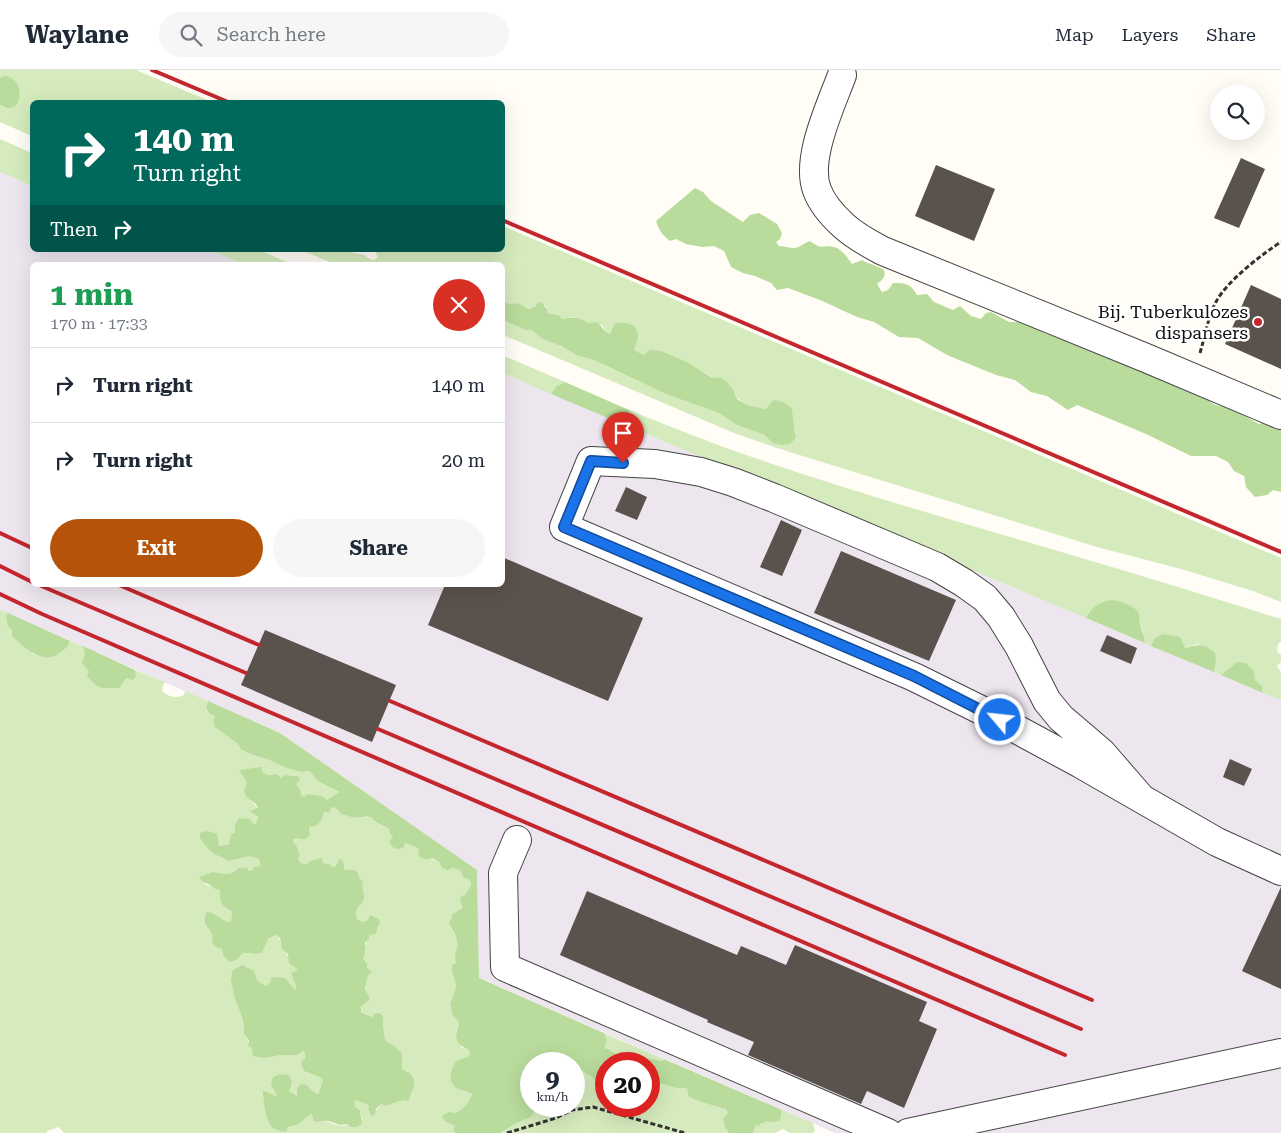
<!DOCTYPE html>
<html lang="en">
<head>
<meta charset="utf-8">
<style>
	body { margin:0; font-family:"Roboto Serif",serif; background:#f6f6f7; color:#1f2937; height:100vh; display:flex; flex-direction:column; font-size:19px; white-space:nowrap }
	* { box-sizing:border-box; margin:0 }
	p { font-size:16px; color:#747a83 }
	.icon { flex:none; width:28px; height:28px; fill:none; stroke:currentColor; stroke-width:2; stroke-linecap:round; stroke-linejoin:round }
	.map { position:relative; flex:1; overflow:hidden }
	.drawer { position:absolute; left:30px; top:192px; width:475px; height:325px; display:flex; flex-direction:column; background:#fff; border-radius:8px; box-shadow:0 5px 20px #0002 }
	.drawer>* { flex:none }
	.top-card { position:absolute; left:30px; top:30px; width:475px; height:152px; border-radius:8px; box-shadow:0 5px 20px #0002; background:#00695c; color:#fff; overflow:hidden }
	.fabs { position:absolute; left:1210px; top:15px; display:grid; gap:10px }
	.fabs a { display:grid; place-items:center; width:55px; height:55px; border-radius:50%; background:#fff; box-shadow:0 5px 20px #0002; font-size:25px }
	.speed { position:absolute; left:520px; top:982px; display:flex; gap:10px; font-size:25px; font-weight:700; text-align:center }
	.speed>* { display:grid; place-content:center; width:65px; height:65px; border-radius:50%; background:#fff; box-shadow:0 5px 20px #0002; line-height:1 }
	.speed small { font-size:12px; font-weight:400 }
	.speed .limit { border:8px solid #d22; background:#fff; color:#111 }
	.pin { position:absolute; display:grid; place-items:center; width:42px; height:42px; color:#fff; margin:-51px -21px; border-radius:50% 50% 50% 0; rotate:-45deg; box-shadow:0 0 5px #0007 }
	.pin .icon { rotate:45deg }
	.me { position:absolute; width:55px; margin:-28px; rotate:298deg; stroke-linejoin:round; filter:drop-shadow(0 0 4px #0008) }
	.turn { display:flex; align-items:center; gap:18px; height:105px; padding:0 20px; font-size:22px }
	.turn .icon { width:65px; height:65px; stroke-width:2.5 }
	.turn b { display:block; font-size:35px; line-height:42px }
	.then { display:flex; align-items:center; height:48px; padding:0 20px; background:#0003; gap:10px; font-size:19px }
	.round { display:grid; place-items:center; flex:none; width:52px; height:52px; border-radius:26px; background:#f6f6f7 }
	.summary { display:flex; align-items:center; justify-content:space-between; height:85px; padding:0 20px }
	h1 { font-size:30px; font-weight:700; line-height:38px; color:#1e9e55 }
	.primary-button { display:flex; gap:10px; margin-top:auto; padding:10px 20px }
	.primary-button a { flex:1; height:58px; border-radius:30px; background:#b45309; color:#fff; font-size:20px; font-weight:700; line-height:58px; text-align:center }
	.primary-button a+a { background:#f6f6f7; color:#1f2937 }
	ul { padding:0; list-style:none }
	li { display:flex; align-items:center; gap:15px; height:75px; padding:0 20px; border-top:1px solid #e0e1e3 }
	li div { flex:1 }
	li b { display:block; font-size:19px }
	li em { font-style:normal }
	header { display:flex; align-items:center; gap:30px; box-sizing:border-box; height:70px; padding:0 25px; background:#fff; border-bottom:1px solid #e0e1e3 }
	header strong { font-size:24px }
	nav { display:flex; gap:28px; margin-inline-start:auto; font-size:18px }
	.search { width:350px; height:45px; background:#f6f6f7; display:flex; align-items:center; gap:12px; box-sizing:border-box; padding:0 18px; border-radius:28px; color:#747a83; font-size:19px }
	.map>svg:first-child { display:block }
</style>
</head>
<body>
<header>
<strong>Waylane</strong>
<div class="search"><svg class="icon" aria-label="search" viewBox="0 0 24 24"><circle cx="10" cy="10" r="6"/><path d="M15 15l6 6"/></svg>Search here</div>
<nav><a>Map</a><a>Layers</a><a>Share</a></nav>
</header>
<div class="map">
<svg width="1281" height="1063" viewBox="0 0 1281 1063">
	<rect width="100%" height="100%" fill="#fffdf5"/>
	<path fill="#eee6ef" d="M0,102L32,116V180H210L245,195H32V515H502L503,303L1281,630V1063H835L479,908L477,800L280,663L0,540Z"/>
	<path fill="#d5ebbd" d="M0,0H136L212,32H32V66L0,52V35L4,38L0,8Z
		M0,69L32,83V116L0,102Z
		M503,156L1281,488V532L1253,521L1181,499L1097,477L780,379L734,363L503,265V250L525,260L533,261L542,269L561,276L578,286L594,290L668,325L719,343L737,355L764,365L773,373L796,366L794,359L771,332L766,339L748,335L737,328L734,321L721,308L712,307L689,293L662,281L644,285L634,280L636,275L606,262L602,255L588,253L572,247L563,249L558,245L547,243V239L545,235L529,239L518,233L511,234L503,231L502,195H337L301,180H349C354,185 358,183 364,185C368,187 369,190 374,190L378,187L374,180H502Z
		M210,180H259L294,195H245Z
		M502,285L565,312L556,316L551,324L503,303Z
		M629,340C669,356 708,372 749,386C860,424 973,456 1085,489C1151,508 1216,529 1281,549V572L1278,574L1277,581L1281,585V592L1277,596L1281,602V630L1263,623L1262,616L1255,610L1232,595L1228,601L1221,605L1214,602L1216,592L1198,574L1185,578L1154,569L1151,576L1145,573C1144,563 1140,555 1139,545L1089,542L1086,548L627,356L630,347Z
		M0,540L8,543L6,547C13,561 27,588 46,587C50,587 54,587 57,585C64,581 68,578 70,571L83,576L85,584L126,607L136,606L135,600L165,612L162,617L163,622C170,627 176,629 184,625L185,621L208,631L206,638L216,646L237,673L253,685L269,690L286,698L301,702L309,701L319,712L339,722L327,730L322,726L308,724L305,728L300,726L296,714L298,706L284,705L281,708L277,704L267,705L262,702L261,698L239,700L247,713V728C260,737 260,741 255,755H235V762L231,764L229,774L218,776L200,769C205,775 210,782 216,785C221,787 223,788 228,791L251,785L259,789L260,796L249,801L247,797L238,798L234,802L228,804L213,802L203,813L220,820C219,831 221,836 232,841L231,851L227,852L213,843L209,860L212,863V872L214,876L222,879L236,890L242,883L256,884L262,883L269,868L277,865C281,869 280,875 284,880C288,887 294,893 299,900L295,920L290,915L271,907L272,911L266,916L257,910L235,929L243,950L244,964L252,978L265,988L281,985H296L304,979L306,1003L318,1005L323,1010L318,1024L311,1020L297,1026L289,1021L278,1028L262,1021L267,1046L271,1055L279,1060L297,1055L311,1044L313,1047L337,1055L344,1056L362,1049L360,1040L355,1037V1030L367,1033L369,1036L368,1041L371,1047L381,1034L386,1036L403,1030L408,1001L402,999L395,976L386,971L383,964L384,953L373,947L361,944C361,926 374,904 363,889L365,885L368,850L363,852L357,849C356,840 357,837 363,831L361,819L363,812L349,800L344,799V794L338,793L336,796L333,797L329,794L322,793L320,789L310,791L308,794L301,793L298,789L300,785L297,778L293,771L309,760L324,741L332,737L337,738L344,745L363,748L367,746L372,748L373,750L389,759V762L393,768L416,777L434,790L452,798L461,800L464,808L470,810L471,815L465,825L460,827L464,838L449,854L458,871L457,893L452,903L455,911L456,917L450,934L452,944L459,953L456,962L461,977L469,980L470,986L460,1020L472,1024C466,1034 467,1037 456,1043L455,1056L453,1060L455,1063H64L59,1057L47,1061V1063H0Z
		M604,963L664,989L663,991L640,988L636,994H618L619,991L612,981L605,978L607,969Z
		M582,1001L592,1007L599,1015L606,1016V1036H649V1006L659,1013L676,1018H688L716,1035L726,1039L728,1043L725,1057L729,1063H500L515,1054L531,1047L534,1041L538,1036H574V1010L577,1009Z
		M782,1040L813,1053L815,1061L813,1063H790L783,1059L775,1063H753L756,1055L766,1051L781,1048Z"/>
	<path fill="#b9dc9c" d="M4,6C26,6 25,49 0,35V8Z
		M695,118L703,122L711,131L743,152L750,145L759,143L777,154L782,163L780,169L776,172L779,176C784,176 789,178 793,178C800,178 803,173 810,171C823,181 821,174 834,177C842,179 847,187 852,194L862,190C869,194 878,196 884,200L885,205L882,210L877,214L882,222L888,220L893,213C906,213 911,214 917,225L927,224L934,232L953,240L960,236L971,246L981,249L986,243L991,242L1009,252H1018L1038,259L1046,264L1051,265L1055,262L1162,307L1185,321L1194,322L1205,328L1215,335L1230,338L1259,354L1267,351L1281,357V422L1273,420L1267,425L1255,427L1246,417L1244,406L1234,401L1228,392L1216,386H1191L1146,364L1077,335L1068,340L1047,326L1031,322L1015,310L996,305L947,285L918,268L899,267L874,252L857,247L820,230L788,218L777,220L771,213L755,206L743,203L731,197L724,181L714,176L702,177L686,174L676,169L670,171C662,165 659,160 656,151Z
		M502,231L511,234L518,233L529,239L535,237L537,233L541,232L547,239V243L558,245L563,249C572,247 580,247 588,253L597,252C602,256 604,262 610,264L615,253C636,251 643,260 634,280L644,285L650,280L662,281L689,293L711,307L721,308L727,312L734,321L737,329L748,335L766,339L771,332L775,330L785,333L792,339L794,359L796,366L793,371L789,374L781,375L773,373L764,365L737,355L719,343L668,325L594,290L578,286L561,276L542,269L533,261L525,260L503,250Z
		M565,312L629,340L630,347L627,356L551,324L556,316Z
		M1113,530C1122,532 1135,535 1139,544C1140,547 1139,549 1140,552C1141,561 1144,563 1145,573L1086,548C1091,537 1101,531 1113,530Z
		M8,543L70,571C68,577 66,579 60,583C43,596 25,578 12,566V560L8,556L6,546Z
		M1163,564L1180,567L1185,578C1199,574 1203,573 1215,583L1216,592L1214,602L1151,576L1154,569Z
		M83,576L135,600L136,606L132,610L126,608L119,618C100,618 99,620 87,606L89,601L82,593L85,584Z
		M1237,592L1246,593L1254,601L1255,610L1262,616L1263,623L1221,605C1227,601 1231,596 1237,592Z
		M208,631L280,663L477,800L479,908L604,963L607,969L605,978C613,981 619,985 618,994H606V1016L599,1015L592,1007L582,1001L576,1009L574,1010V994H531V1036H538L534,1041L531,1047L515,1054L500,1063H455L453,1060L455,1056L445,1051L442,1046L449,1042L456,1043C466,1037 467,1034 472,1024C468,1022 464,1021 460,1020C446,1013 450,1002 456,991L470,986L469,980C455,974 454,968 459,953L452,944L450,934L456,917L455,911L452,903V895L456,893L455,884C461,872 455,864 449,854L453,844L463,838L461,833L460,827L465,825L471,815L470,810L464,808L460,800L452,798L448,800L442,798L439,792L432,788C426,790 423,790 418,785L419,779L416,777L405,773L404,777C397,781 391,778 389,771L393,768L389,762V759C383,755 378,754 373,750L372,748L367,746C362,749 348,747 342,744C338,741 338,738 332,737L329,743L324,741C323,749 319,757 310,757L309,760L310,765L306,769H301L298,768L293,770L294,773L296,775L300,785L298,789L301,793L307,794L310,791L321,788L323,793L329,794L333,797L336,796L339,789L342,790L344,794V799L349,800H354L358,803L359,808L363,812C361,820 365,824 364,829C360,839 355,834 357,849L363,852L368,850L370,845L379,849L380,854L377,857V861L375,864L369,865V869L366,871L365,873L366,878L365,879V885L363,889L367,894V898L372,902L368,905L365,919L370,929L361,937V943L373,947L375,943H379L382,945C385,954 382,962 386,971L395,976L402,984V999C420,1006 414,1017 408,1031L403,1030L386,1036L381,1034L376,1039L375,1044L371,1047L368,1040L369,1036L367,1034L355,1030V1037L360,1040L362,1054L356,1057H351L347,1054C337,1057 334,1051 326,1051C320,1050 319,1053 313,1051V1047L311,1044L297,1055L288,1057L286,1062C281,1061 275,1060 271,1056C265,1049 264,1029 262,1020L278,1027L271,1014L273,1007L280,1004L289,1005C293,1011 292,1014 289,1021L297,1026V1018L301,1014L307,1015L311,1020L318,1024L323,1010C313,1000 302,1008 301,991L305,988L304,980L297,985H281L265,988L253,986L252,978L248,976L249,971L244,964L243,950L235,929L231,910L233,900L242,895L254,901L257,910L266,916L271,911V907L285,908L295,920L296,915L291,903L298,900L289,893L288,884L282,879L280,868L277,865L269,868L262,883L256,884L243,883L236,890L230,892L223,885L222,879L214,876L212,872V864L205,853V846L207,842L213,843L227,852L231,851L232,841C221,836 219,832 220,820C214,819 214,818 210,815C204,811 205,816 199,807L213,802L228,804L234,802L238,798L247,797L249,801L252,800L254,797L260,796L259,789L250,786L228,791C223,788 221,787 216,785C210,782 205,775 200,769V763L207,761L217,764L219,776L229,774L231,764L235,762V755L239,748L249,749L255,755L258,747L250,741L258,738L256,734L247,728L244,720L247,713L239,700L262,697V702L268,705L277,704L281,708L284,705L298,706L300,710L296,714L300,719L301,726L304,727L308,724L322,726L327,730L339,722L319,712L309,701L301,702L286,698L269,690L253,685L241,679L237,673L215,657L213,651L215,646L210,644L206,638Z
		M640,987L663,991L664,989L782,1040L781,1048L779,1051L771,1052L766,1051L764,1053H761L759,1056L756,1055L753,1063H729L725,1057L723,1049L728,1043L726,1039L705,1033L689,1027L687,1018H676L659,1013L649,1006V994H636Z"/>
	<path fill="#5a524d" d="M1241,88L1265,99L1239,158L1214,148Z
		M936,95L995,119L974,171L915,146Z
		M1251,215L1281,229V299L1225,274Z
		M626,417L647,427L637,450L615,441Z
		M781,450L802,460L782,506L760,497Z
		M841,481L956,530L929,591L814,543Z
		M502,487L643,548L608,631L428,555L445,515H502Z
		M265,560L396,615L372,672L241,615Z
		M1107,565L1137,578L1131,594L1100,581Z
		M1230,689L1252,699L1244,716L1223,707Z
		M1281,817V919L1242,901Z
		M587,821L737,885L741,876L786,895L795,875L927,932L919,951L937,959L904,1038L867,1021L861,1034L748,985L754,972L707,952L708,950L560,885Z"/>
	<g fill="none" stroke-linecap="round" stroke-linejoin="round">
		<g stroke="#444" stroke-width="30">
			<path id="minor" d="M842,5C831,35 805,89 817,120C822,134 833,146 844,156C856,167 870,174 883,181L1146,288L1281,345
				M1141,728L1102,683L1061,648L1047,631L1019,576L1001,547L985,528L964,513L937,497L774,428L733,412L701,402L655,394L591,391L564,457L914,607L983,641L1081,694L1217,772L1281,801
				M517,770L503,803L505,897L888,1063
				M908,1063L1281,983"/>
		</g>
		<path stroke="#333" stroke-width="3" stroke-dasharray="5 2.5" stroke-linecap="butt" d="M1200,283C1205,266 1208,247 1216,232C1226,212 1262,184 1281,172
			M507,1063L556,1048L572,1040L593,1037L685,1063"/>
		<use href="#minor" stroke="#fff" stroke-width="28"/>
		<path stroke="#c4262e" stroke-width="4" d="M152,0L228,32
			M502,150L1281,482
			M0,463L32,478
			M0,496L32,512
			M39,515L246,603
			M119,515L259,575
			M0,524L42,544L1065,985
			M390,631L1092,930
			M378,659L1081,959"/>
	</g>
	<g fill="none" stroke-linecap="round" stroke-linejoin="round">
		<g stroke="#114b97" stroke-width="12">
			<path id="route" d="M623,393L591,391L564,457L914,606L1000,650"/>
		</g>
		<use href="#route" stroke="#1a73e8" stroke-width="9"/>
	</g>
	<circle fill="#c4262e" stroke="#fff" stroke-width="2" cx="1258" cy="252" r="5"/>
	<g text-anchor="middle" stroke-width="5" stroke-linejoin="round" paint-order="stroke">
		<g font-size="18" fill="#111" stroke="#fff" text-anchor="end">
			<text x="1248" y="248">Bij. Tuberkulozes<tspan x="1248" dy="21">dispansers</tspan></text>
		</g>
	</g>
</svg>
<div class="fabs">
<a><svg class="icon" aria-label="search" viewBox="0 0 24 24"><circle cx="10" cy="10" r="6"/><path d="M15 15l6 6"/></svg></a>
</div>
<div class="speed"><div>9<small>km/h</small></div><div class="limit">20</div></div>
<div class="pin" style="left:623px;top:393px;background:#d93025"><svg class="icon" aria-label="arrive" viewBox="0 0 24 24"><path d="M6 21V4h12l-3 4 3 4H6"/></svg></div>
<svg class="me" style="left:1000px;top:650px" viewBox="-20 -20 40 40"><circle r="17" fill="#1a73e8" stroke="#fff" stroke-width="3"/><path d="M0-11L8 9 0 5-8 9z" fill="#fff"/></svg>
<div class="top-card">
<div class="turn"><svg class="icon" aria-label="right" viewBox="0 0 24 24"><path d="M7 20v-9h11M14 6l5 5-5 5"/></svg><div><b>140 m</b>Turn right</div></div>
<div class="then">Then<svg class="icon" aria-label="right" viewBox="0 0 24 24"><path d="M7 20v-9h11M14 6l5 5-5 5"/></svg></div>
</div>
<section class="drawer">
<div class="summary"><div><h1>1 min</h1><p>170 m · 17:33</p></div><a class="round" style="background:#d93025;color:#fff"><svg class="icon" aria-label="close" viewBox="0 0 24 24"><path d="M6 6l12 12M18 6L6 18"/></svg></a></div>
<ul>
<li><svg class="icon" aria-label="right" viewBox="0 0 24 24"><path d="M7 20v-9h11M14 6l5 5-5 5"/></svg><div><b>Turn right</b></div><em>140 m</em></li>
<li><svg class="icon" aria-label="right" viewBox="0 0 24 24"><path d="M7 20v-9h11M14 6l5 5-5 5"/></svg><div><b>Turn right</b></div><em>20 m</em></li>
</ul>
<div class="primary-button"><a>Exit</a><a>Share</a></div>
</section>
</div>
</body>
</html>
